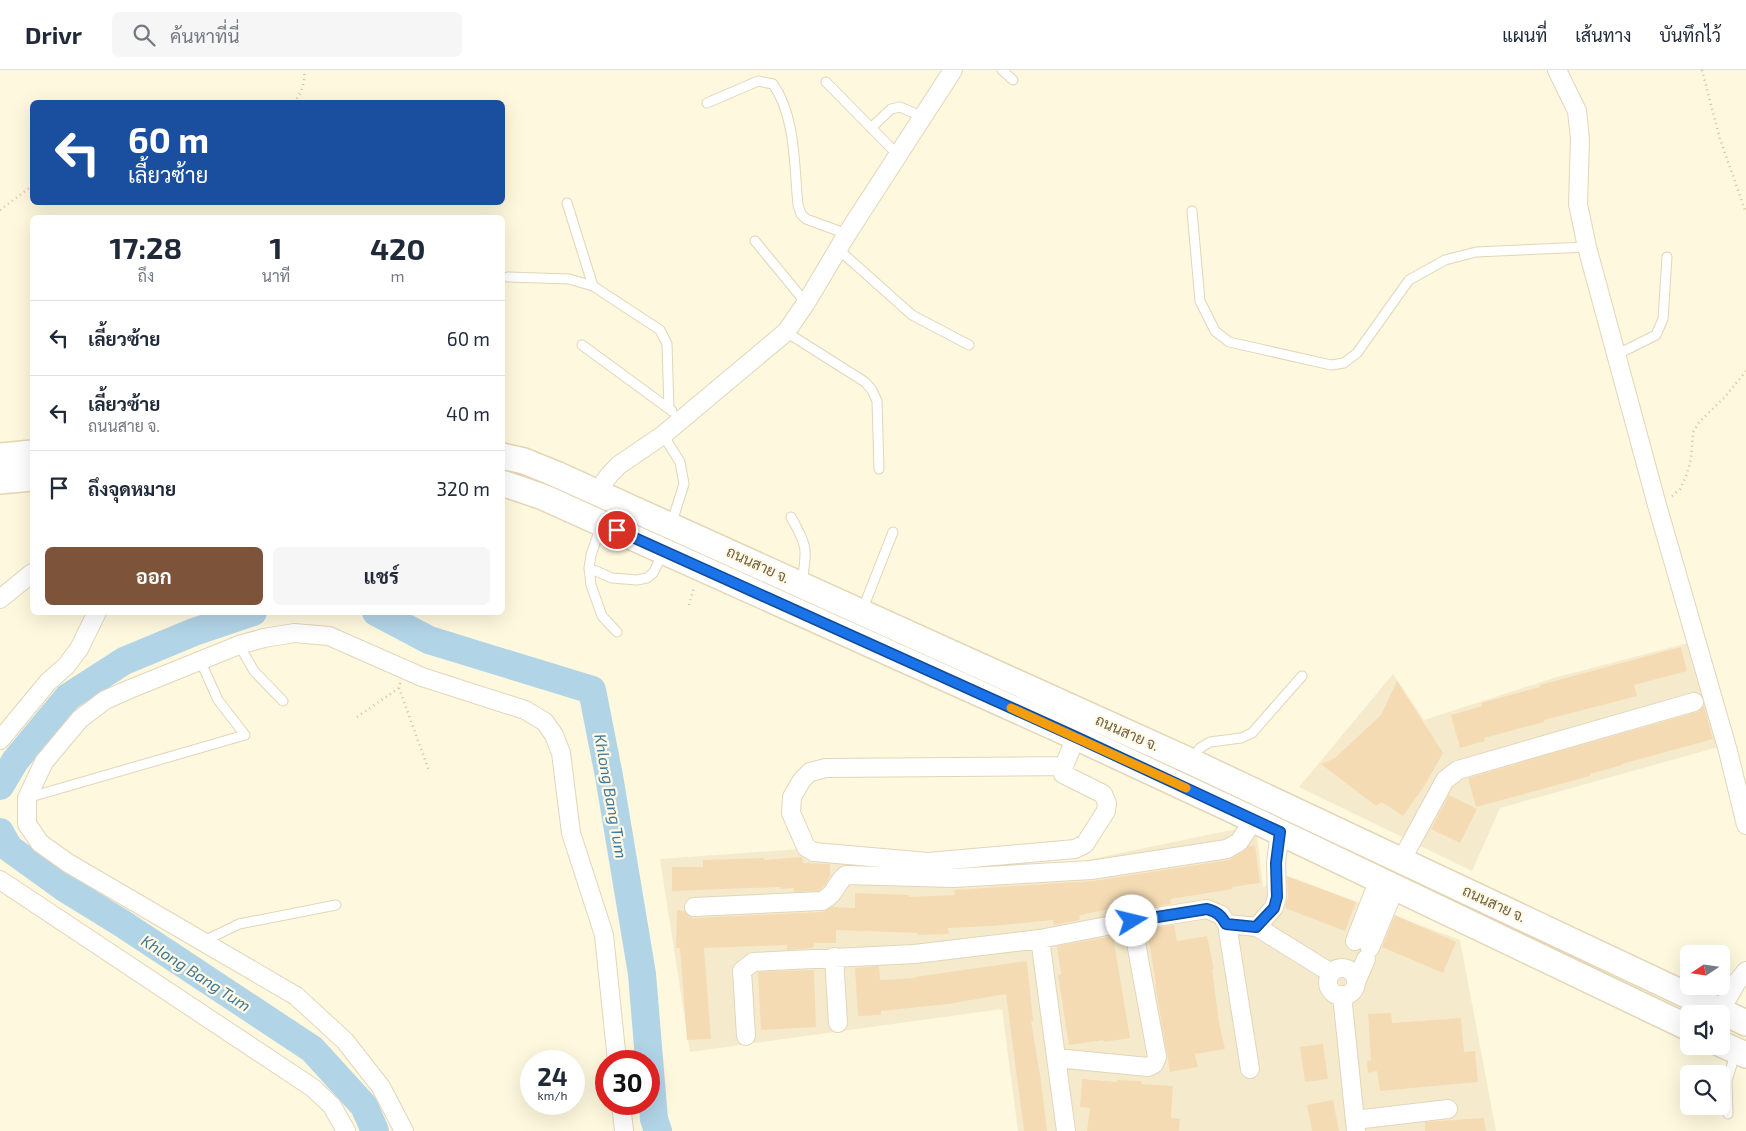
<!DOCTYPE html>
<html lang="th">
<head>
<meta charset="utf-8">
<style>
	body { margin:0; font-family:"Exo 2",Sarabun,sans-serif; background:#f6f6f7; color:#1f2937; height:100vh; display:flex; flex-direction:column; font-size:19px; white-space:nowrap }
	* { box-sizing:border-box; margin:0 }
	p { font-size:16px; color:#747a83 }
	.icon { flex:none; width:28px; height:28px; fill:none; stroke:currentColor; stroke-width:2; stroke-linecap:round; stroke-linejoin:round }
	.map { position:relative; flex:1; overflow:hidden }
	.drawer { position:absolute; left:30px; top:145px; width:475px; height:400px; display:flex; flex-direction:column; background:#fff; border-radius:8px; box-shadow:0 5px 20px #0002 }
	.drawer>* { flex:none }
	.top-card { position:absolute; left:30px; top:30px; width:475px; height:105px; border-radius:8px; box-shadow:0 5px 20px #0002; background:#1a4fa0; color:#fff; overflow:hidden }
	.needle { width:32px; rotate:257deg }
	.controls { position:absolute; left:1680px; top:875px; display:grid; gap:10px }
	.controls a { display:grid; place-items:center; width:50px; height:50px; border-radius:8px; background:#fff; box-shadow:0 5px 20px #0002; font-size:25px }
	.speed { position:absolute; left:520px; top:980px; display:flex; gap:10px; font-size:25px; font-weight:700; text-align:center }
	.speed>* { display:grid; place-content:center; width:65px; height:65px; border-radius:50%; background:#fff; box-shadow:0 5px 20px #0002; line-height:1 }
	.speed small { font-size:12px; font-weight:400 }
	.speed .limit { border:8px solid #d22; background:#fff; color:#111 }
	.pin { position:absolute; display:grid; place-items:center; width:42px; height:42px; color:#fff; margin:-21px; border:2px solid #fff; border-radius:50%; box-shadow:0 1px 5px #0007 }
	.me { position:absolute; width:55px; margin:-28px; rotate:81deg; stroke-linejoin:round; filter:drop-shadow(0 0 4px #0008) }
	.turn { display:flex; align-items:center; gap:18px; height:105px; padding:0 15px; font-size:22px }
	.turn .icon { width:65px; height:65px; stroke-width:2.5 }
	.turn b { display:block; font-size:35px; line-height:42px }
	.eta { display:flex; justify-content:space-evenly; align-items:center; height:85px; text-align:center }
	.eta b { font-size:30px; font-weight:700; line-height:35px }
	.button { display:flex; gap:10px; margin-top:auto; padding:10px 15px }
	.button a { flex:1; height:58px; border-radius:8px; background:#7d5439; color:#fff; font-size:20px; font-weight:700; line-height:58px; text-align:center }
	.button a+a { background:#f6f6f7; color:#1f2937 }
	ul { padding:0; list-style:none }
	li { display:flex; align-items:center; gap:15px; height:75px; padding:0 15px; border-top:1px solid #e0e1e3 }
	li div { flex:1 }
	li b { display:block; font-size:19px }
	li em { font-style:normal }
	header { display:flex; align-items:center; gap:30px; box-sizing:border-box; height:70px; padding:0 25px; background:#fff; border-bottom:1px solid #e0e1e3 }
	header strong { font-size:24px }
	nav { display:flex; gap:28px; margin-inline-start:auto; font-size:18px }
	.search { width:350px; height:45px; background:#f6f6f7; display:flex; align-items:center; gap:12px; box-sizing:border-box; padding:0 18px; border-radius:8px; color:#747a83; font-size:19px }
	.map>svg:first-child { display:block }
</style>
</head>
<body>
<header>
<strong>Drivr</strong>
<div class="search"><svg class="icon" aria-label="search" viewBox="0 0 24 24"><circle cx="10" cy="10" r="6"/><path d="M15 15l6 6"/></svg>ค้นหาที่นี่</div>
<nav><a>แผนที่</a><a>เส้นทาง</a><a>บันทึกไว้</a></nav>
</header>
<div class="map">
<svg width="1746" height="1061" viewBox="0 0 1746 1061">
	<rect width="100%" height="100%" fill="#fef8de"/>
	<path fill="#f5ebcc" d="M1692,572L1722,676L1500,738L1472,801L1299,717L1393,604L1424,650L1557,607Z
		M1236,759L1257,764L1263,817L1287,806L1460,870L1496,1061H1018L1002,939L690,982L660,789L800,779L931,799L1068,794Z"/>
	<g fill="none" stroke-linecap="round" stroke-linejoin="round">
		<path stroke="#b2d4e7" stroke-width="28" d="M376,542L429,570L592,620L609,706L642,904L654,1049L658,1061
			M0,716L15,691L68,627L124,591L194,562L253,542
			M0,762L9,778L63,817L123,854L312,979L364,1036L375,1061"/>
	</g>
	<path fill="#f4dbb4" d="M1681,577L1687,601L1634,615L1637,626L1544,650V652L1484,668L1485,671L1460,678L1451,645L1482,636L1481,633L1540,617V615Z
		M1397,611L1443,683L1425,715L1403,746L1382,732L1376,736L1321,694L1335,688L1381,645Z
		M1704,636L1713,669L1622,694V695L1590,704V706L1476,737L1468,708L1697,642Z
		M1449,725L1477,739L1460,773L1431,759Z
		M1255,775L1260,813L1232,817L1233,819L1170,829L1171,834L1144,838L1143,835L1109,839L1081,845L1079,846L1080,850L1054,855L1053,850L992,856L948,858L949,864L918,865V863L836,860V873H814L813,878L787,880V875L704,878L711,969L687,970L680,878H676L677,840L684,841L689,846L694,848L822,842L832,837L855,838V823L909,825V827L955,825L954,820L1093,811L1229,790L1244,781L1249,776Z
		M802,787L803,793L830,794V806L825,815L819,821L794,822V818L780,819V817L672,821V797H703V790L764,788V790Z
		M1287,806L1356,832L1345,861L1285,838L1288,827Z
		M1395,845L1456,872L1443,903L1382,877Z
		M1174,855L1177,871L1207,866L1214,899H1212L1219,952L1225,979L1195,984L1198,997L1170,1002L1155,914H1156L1147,859Z
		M1113,866L1130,968L1104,972L1103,970L1069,975L1058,905L1061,904L1057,876Z
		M1027,891L1033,951H1031L1041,1011L1047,1061H1024L1006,924L948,934L881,941V945L858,946L855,898L879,896L880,910L915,908V907Z
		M814,900L816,957L761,960L758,902Z
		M1391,943L1392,953L1461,948L1464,982L1475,981L1478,1012L1380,1021L1377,1001L1368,1003L1367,991L1371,990L1368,944Z
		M1323,974L1328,1009L1305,1012L1300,977Z
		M1082,1009L1117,1012V1010L1142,1011L1141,1014L1173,1016L1171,1048L1180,1049L1179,1061H1087L1090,1038L1080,1037Z
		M1333,1030L1339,1061H1312L1307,1035Z
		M1484,1048L1486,1061H1425V1052Z"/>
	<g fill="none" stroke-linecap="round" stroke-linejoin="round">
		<g stroke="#e2d5ba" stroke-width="11">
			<path id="service" d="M1002,0L1013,10
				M826,12L898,85
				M707,33L758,11L773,14C796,47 794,96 798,135L801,144L806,149L847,164
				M871,58L891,39L900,37L923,47
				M567,133L593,216
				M1192,141L1200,231L1215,261L1229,272L1331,295L1344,293L1357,283L1409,210L1445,190L1476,182L1587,177
				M755,171L806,233
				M838,179L912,245L969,275
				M508,207L569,209L593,216L660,260L667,274L669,339
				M786,262L865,312L872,320L877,331L879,399
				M582,275L672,341
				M1616,285L1656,265L1663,249L1667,187
				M663,365L680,392L684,414L671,455
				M791,447C808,477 807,479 802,512
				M601,456L591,485L589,498L591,515L602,546L617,562
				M589,498L612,508L637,510L647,508L653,503L664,482
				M862,541L893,462
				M239,575L254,601L283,631
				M1192,689L1200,678L1210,672L1241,668L1252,663L1302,606
				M27,728L245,665L218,630L200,590
				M204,871L239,854L336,835
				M1728,1044L1727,1011L1736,981"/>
		</g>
		<g stroke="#e2d5ba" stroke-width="20">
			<path id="minor" d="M1557,0L1577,41L1580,69L1578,134L1587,177L1657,435L1728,681L1746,755
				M597,422L610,404L619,395L663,365L786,262L806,233L847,164L953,0
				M0,529L32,503
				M0,670L48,612L66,596L79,579L97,542
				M1064,696L826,698L810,702L802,710L792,727L791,743L806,777L814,782L928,792L1075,779L1085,774L1106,741L1107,733L1103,724L1063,704L1064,696L1076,667
				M1401,791L1445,710L1458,700L1694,632
				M0,810L313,1018L332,1036L346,1061
				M694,837L822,831C837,823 834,815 846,805L954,808L1091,800L1227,779L1239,772L1254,750
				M1227,854L1257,857L1331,903
				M1257,857L1274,837L1277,827L1276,793L1280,762
				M1040,869L1066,1061
				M1355,871L1379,809
				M1370,878L1395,818
				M834,887L838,953
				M1328 912a14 14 0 1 1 28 0a14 14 0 1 1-28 0Z
				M1356,912L1366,889
				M1342,925L1356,1061
				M1720,941L1737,912L1746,901
				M746,966L742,901L753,892L915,884L1040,869L1132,851L1207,839L1221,845L1227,854L1250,999
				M1056,988L1148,997L1154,994L1157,987L1132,851
				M621,1034L624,1061
				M1355,1050L1448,1039
				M404,1061L381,1017L345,971L296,926L68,793L40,773L27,754V728L44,692L80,649L105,630L130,619L239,575L264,568L294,563L329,566L422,607L525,640L545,652L554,665L561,683L571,763L604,865L617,991"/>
		</g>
		<g stroke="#e4d5b4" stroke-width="28">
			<path id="secondary" d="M0,386L32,383
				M502,386L524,391L556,404L1190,691L1746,953
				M0,411L32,408
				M502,413L543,427L1076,667L1254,750L1689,958
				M1721,974L1746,985"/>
		</g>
		<path stroke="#d9bf98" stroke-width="2.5" stroke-dasharray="1 4" stroke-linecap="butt" d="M1702,0L1720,69L1746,143
			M293,32C301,26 306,10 304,0
			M0,140L32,116
			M1672,426L1680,419L1687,404L1691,389L1693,362L1699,352L1725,327L1746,301
			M689,535L694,517
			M400,613L399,618L429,701
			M357,647L399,618"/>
		<use href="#service" stroke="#fff" stroke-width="9"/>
		<use href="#minor" stroke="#fff" stroke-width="18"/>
		<use href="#secondary" stroke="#fff" stroke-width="25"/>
	</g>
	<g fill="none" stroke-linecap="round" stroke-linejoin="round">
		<g stroke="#114b97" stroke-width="12">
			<path id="route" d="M617,460L1076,667L1280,762L1276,793L1277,827L1274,838L1256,857L1226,854C1221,845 1217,842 1207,839L1132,851"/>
		</g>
		<use href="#route" stroke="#1a73e8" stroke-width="9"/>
		<path stroke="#f59e0b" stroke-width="9" d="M1011,638L1186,718"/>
	</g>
	<g text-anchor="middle" stroke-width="4.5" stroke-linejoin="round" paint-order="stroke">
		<g font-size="15" fill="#746045" stroke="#fffae5">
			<text transform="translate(758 495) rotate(25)" y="5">ถนนสาย จ.</text>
			<text transform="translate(1127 663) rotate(24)" y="5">ถนนสาย จ.</text>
			<text transform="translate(1494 834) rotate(25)" y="5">ถนนสาย จ.</text>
		</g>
		<g font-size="16" font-style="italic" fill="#427898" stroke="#fffae5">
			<text transform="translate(611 726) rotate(80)" y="6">Khlong Bang Tum</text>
			<text transform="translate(196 903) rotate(33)" y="6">Khlong Bang Tum</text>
		</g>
	</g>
</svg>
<div class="controls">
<a><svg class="needle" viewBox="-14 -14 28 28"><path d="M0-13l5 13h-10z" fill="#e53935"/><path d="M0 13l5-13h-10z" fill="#747a83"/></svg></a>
<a><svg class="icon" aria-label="sound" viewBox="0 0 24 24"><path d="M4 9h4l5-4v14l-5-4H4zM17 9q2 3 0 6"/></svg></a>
<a><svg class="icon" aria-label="search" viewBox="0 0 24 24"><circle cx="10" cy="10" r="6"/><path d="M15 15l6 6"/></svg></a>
</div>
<div class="speed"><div>24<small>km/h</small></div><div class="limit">30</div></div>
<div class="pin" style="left:617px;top:460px;background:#d93025"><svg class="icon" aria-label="arrive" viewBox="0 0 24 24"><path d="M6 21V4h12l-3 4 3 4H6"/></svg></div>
<svg class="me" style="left:1132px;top:851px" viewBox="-20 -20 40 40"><circle r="19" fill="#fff"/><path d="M0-13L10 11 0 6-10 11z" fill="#1a73e8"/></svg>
<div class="top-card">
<div class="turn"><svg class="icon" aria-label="left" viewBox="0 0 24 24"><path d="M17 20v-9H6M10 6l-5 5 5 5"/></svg><div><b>60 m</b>เลี้ยวซ้าย</div></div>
</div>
<section class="drawer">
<div class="eta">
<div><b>17:28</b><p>ถึง</p></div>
<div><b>1</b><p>นาที</p></div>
<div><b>420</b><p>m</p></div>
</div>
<ul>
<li><svg class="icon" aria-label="left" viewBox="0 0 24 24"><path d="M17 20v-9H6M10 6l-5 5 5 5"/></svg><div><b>เลี้ยวซ้าย</b></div><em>60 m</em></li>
<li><svg class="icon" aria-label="left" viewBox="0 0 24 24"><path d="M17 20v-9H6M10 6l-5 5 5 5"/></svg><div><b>เลี้ยวซ้าย</b><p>ถนนสาย จ.</p></div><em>40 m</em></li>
<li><svg class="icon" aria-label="arrive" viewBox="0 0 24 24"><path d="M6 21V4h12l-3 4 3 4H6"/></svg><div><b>ถึงจุดหมาย</b></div><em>320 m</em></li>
</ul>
<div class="button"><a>ออก</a><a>แชร์</a></div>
</section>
</div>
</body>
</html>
